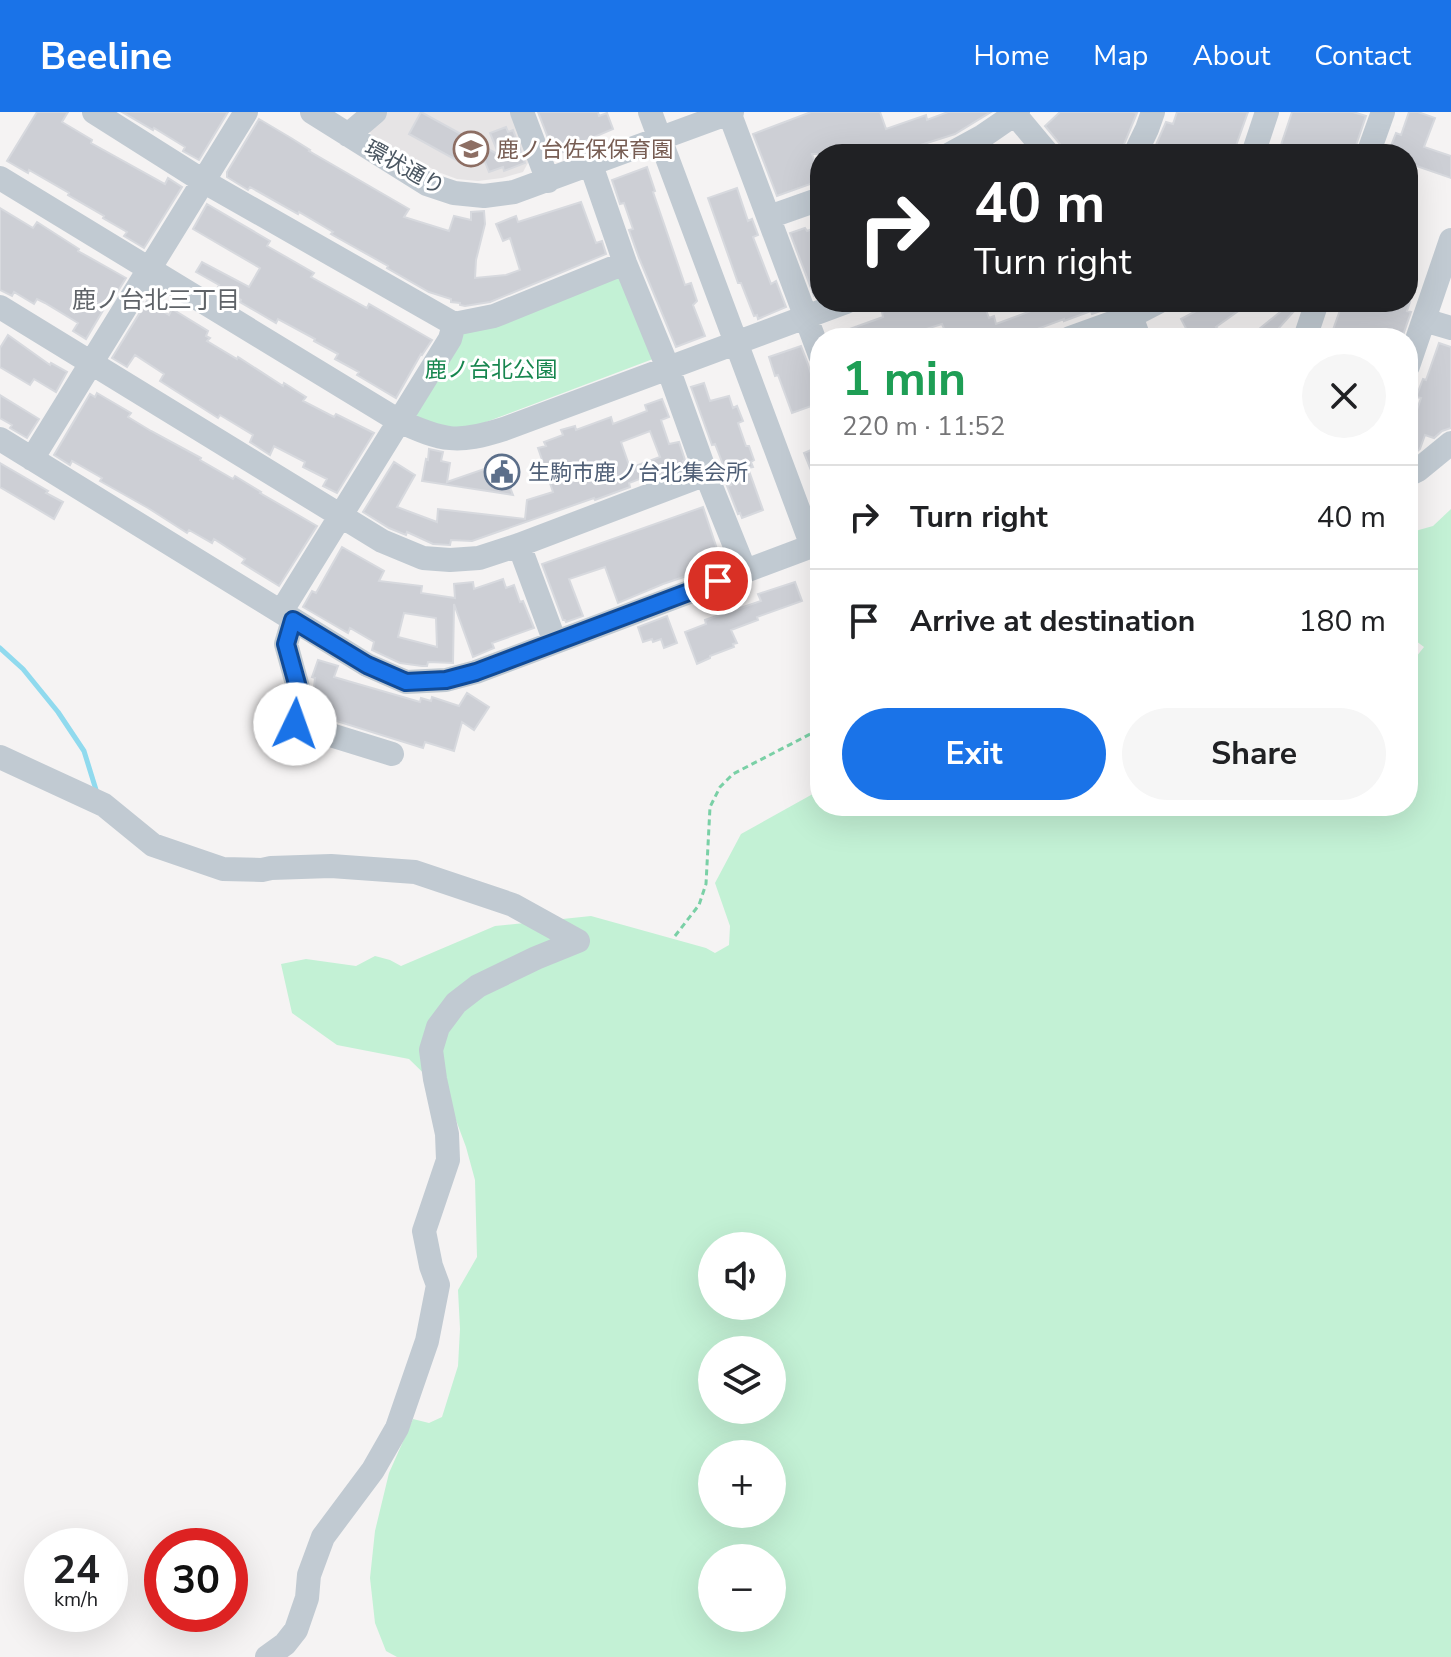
<!DOCTYPE html>
<html lang="en">
<head>
<meta charset="utf-8">
<style>
	body { margin:0; font-family:"Nunito Sans","Noto Sans JP",sans-serif; background:#f6f6f6; color:#202124; height:100vh; display:flex; flex-direction:column; font-size:30px; white-space:nowrap }
	* { box-sizing:border-box; margin:0 }
	p { font-size:26px; color:#757577 }
	.icon { flex:none; width:44px; height:44px; fill:none; stroke:currentColor; stroke-width:2; stroke-linecap:round; stroke-linejoin:round }
	.map { position:relative; flex:1; overflow:hidden }
	.details { position:absolute; left:810px; top:216px; width:608px; height:488px; display:flex; flex-direction:column; background:#fff; border-radius:32px; box-shadow:0 8px 32px #0002 }
	.details>* { flex:none }
	.guide { position:absolute; left:810px; top:32px; width:608px; height:168px; border-radius:32px; box-shadow:0 8px 32px #0002; background:#202124; color:#fff; overflow:hidden }
	.buttons { position:absolute; left:698px; top:1120px; display:grid; gap:16px }
	.buttons a { display:grid; place-items:center; width:88px; height:88px; border-radius:50%; background:#fff; box-shadow:0 8px 32px #0002; font-size:40px }
	.speed { position:absolute; left:24px; top:1416px; display:flex; gap:16px; font-size:40px; font-weight:700; text-align:center }
	.speed>* { display:grid; place-content:center; width:104px; height:104px; border-radius:50%; background:#fff; box-shadow:0 8px 32px #0002; line-height:1 }
	.speed small { font-size:20px; font-weight:400 }
	.speed .limit { border:12px solid #d22; background:#fff; color:#111 }
	.pin { position:absolute; display:grid; place-items:center; width:68px; height:68px; color:#fff; margin:-34px; border:4px solid #fff; border-radius:50%; box-shadow:0 2px 8px #0007 }
	.me { position:absolute; width:88px; margin:-44px; rotate:3deg; stroke-linejoin:round; filter:drop-shadow(0 0 6px #0008) }
	.turn { display:flex; align-items:center; gap:28px; height:168px; padding:0 32px; font-size:36px }
	.turn .icon { width:104px; height:104px; stroke-width:2.5 }
	.turn b { display:block; font-size:56px; line-height:68px }
	.round { display:grid; place-items:center; flex:none; width:84px; height:84px; border-radius:42px; background:#f6f6f6 }
	.summary { display:flex; align-items:center; justify-content:space-between; height:136px; padding:0 32px }
	h1 { font-size:48px; font-weight:700; line-height:60px; color:#1e9e55 }
	.action { display:flex; gap:16px; margin-top:auto; padding:16px 32px }
	.action a { flex:1; height:92px; border-radius:48px; background:#1a73e8; color:#fff; font-size:32px; font-weight:700; line-height:92px; text-align:center }
	.action a+a { background:#f6f6f6; color:#202124 }
	ul { padding:0; list-style:none }
	li { display:flex; align-items:center; gap:24px; height:104px; padding:0 32px; border-top:2px solid #e0e0e0 }
	li div { flex:1 }
	li b { display:block; font-size:30px }
	li em { font-style:normal }
	header { display:flex; align-items:center; gap:48px; box-sizing:border-box; height:112px; padding:0 40px; background:#1a73e8; color:#fff }
	header strong { font-size:38px }
	nav { display:flex; gap:44px; margin-inline-start:auto; font-size:28px }
	.map>svg:first-child { display:block }
</style>
</head>
<body>
<header>
<strong>Beeline</strong>
<nav><a>Home</a><a>Map</a><a>About</a><a>Contact</a></nav>
</header>
<div class="map">
<svg width="1451" height="1545" viewBox="0 0 1451 1545">
	<rect width="100%" height="100%" fill="#f5f3f3"/>
	<path fill="#e6e4e5" d="M386,0H512L529,49L523,60L502,66L478,69L457,67L438,60L372,24L367,15Z"/>
	<path fill="#c3f1d5" fill-rule="evenodd" d="M621,159L653,247L478,313C450,317 435,319 412,300L462,214Z
		M1451,397V1545H397L386,1539L375,1511L370,1466L375,1419L389,1361L413,1307L429,1311L442,1305L458,1254L460,1217L458,1178L477,1145L475,1068L466,1035L447,984L409,947L337,933L292,901L281,852L306,847L356,854L375,844L390,848L401,854L495,814L591,804L706,836L715,841L729,833L730,814L715,771L741,722L820,678V694H1408V555L1424,535L1408,523V421L1433,414ZM712,1134H772V1194H712ZM712,1238H772V1298H712ZM712,1342H772V1402H712ZM712,1446H772V1506H712Z"/>
	<g fill="none" stroke-linecap="round" stroke-linejoin="round">
		<path stroke="#90daee" stroke-width="5" d="M0,536L23,557L58,600L84,639L97,681"/>
	</g>
	<path fill="#cdcfd5" stroke="#d7d9de" stroke-width="2" fill-rule="evenodd" d="M37,0H68L62,10L92,28L91,31L165,72L168,66L182,75L144,136L124,124L127,120L103,106L104,104L68,83L69,81L29,58L28,61L7,49Z
		M122,0H228L199,48L183,39L185,35L154,16L153,18Z
		M421,0L499,43L490,21L506,15L508,20L513,18L525,51L504,59L503,55L489,60L485,50L467,54L409,22Z
		M538,0H598L599,4L607,1L613,17L580,31L581,34L557,42L556,38L553,39Z
		M811,0H880L886,17L926,3L927,8L948,0H991L955,22L905,38L906,42H812L819,62L814,64L816,70L777,84L753,22Z
		M1060,0H1133L1137,1L1120,42H1064L1060,32L1045,14Z
		M1177,0H1248L1233,42H1152L1166,10L1173,12Z
		M1292,0H1353L1366,4L1353,42H1331L1304,33L1300,42H1278Z
		M1409,0H1418L1435,6L1424,35L1451,44V66L1408,51V42H1398L1389,39L1396,21L1401,23Z
		M259,7L291,26L310,38L309,39L409,97L404,105L449,119L454,104L471,108V100L484,99L485,112L476,148L475,166L506,163L520,158L510,126L503,129L496,112L516,104L518,110L581,90L596,131L602,129L606,142L490,190L465,194L460,193V191L451,190V187L429,180L387,156L388,154L331,122L333,120L299,100L298,102L250,75L248,78L227,65V60Z
		M647,55L655,79L653,80L685,173L691,171L697,189L693,193L705,224L676,235L639,146L629,118L633,117L624,91L620,92L612,68Z
		M737,76L748,109L752,107L758,123L753,125L771,172L776,169L786,195L758,207L757,203L754,204L741,171H738L708,86Z
		M207,92L270,129L267,134L314,161L311,165L367,196L369,192L432,228L422,243L421,242L396,286L357,263L359,260L335,247L338,242L314,229L315,227L278,207L276,211L240,190L241,188L218,175L219,173L196,160L202,150L249,175L260,156L193,117Z
		M0,96L33,116L37,110L79,137L78,139L126,166L113,187L111,185L86,227L73,219L78,211L45,191L37,187L34,192L14,180L12,184L0,178Z
		M820,114V182L814,184L790,121L805,116L807,119Z
		M147,189L169,203L172,197L208,219L206,224L210,226L207,229L237,247L238,245L283,274L284,271L306,285L303,289L334,305L336,302L374,321L337,381L323,374L327,367L303,355L305,350L274,334L270,343L250,330L253,323L220,303L218,306L160,269L164,262L135,243L127,255L112,246Z
		M924,190H983L989,206L994,204L996,212L1031,199L1028,190H1111L1112,195L1092,202L1091,199L1064,209V207L1024,222L1026,226H948L942,212L898,226H831L830,224L883,205L882,200L898,194L900,199Z
		M1213,190H1251L1216,215L1217,216L1198,226H1191L1181,207Z
		M1343,190H1410L1407,199L1411,200L1402,226H1330Z
		M1290,192L1295,198L1270,226H1248Z
		M8,223L50,253L51,251L67,260L56,280L34,267L30,273L0,255V236Z
		M1439,231L1451,235V316L1442,319L1434,326L1425,323L1420,337L1415,341L1408,338V311L1412,312L1421,286L1416,285L1423,267L1426,268Z
		M801,234L808,252L820,291L792,301L778,263L775,264L769,245Z
		M704,271L710,289L729,284L733,296L737,294L743,309L738,311L746,334H749L754,348L751,350L753,355L748,356L763,398L742,406L740,401L738,402L727,374L731,373L715,332L712,333L691,275Z
		M97,281L131,301L128,305L151,319L201,346L200,348L233,367L235,364L261,380L260,381L317,414L279,474L242,451L245,447L214,427L212,431L189,418L187,421L148,396L100,369L102,366L72,349L70,353L54,343L90,282L95,285Z
		M0,283L39,307L27,326L10,316L12,313L0,306Z
		M662,287L669,305L661,308L669,332L679,330L685,348L683,349L685,353L666,361L657,363L655,361L629,371L630,375L595,388L594,386L472,429L451,428L450,433L433,432L407,420L406,423L389,416L363,400L394,350L415,363L397,395L437,410L438,397L525,407L527,388L553,380L538,336L546,334L544,330L563,323L561,318L575,314L576,318L611,305L613,312L647,299L645,293ZM650,319L660,345L630,356L621,330Z
		M820,334V378H819L804,341Z
		M429,337L443,340L441,349L450,351L447,370L496,353L495,351L508,347L513,363L506,365L513,383L422,369L426,347L428,348Z
		M0,351L48,379L46,381L63,390L54,407L0,375Z
		M703,395L722,452L663,472L618,491L605,455L569,467L583,504L566,510L565,508H563L542,452Z
		M342,435L384,459L379,469L422,474L421,481L455,486L454,472L473,470L474,477L503,467L506,476L514,473L520,490L523,489L534,516L492,531L494,536L473,545L454,492L453,551L428,550L427,554H422L400,551L372,538L374,530L350,516L348,521L303,495L312,479L316,481ZM404,501L436,506L437,535L398,525Z
		M795,470L802,489L757,505L758,508L731,518L737,531L733,532L734,535L710,544V546L697,552L685,520L706,512L705,508L761,489L758,482Z
		M667,504L677,531L664,536L661,527L653,530L652,527L643,530L638,515Z
		M318,548L338,554L334,565L420,590L421,586L431,589L432,585L459,594L467,581L489,595L474,618L462,610L454,639L425,630L423,636L311,601L315,566L312,565Z"/>
	<g fill="none" stroke-linecap="round" stroke-linejoin="round">
		<path stroke="#7ad0a6" stroke-width="3" stroke-dasharray="6 4" stroke-linecap="butt" d="M675,824L699,793L706,772L710,695L720,675L733,662L820,617"/>
		<path stroke="#c1cad2" stroke-width="24" d="M94,0L203,69L454,212L494,204L625,151
			M312,0L427,72L454,81L484,84L514,80L732,0
			M522,0L548,69
			M650,0L812,434
			M729,0L820,243
			M1013,0L1048,42
			M348,23L375,0
			M950,42L983,24L1018,0
			M1135,42L1147,17L1153,0
			M1253,42L1267,0
			M1368,42L1383,0
			M591,53L625,151L668,256L706,362L745,459
			M0,66L399,309C443,329 457,332 504,317L846,190
			M769,105L820,87
			M1126,190L1139,226
			M0,195L382,429L423,446L450,448L479,446L519,433L706,362
			M1424,208L1451,216
			M1070,226L1131,204L1158,190
			M1305,226L1317,190
			M1408,254L1451,128
			M0,327L367,553L406,570L446,568L476,560L820,431
			M32,347L246,0
			M1408,363L1418,358L1451,331
			M519,433L555,530
			M281,500L450,227L454,212
			M293,508L286,532L299,579L295,612L392,642
			M0,645L104,693L153,733L223,757L262,758L271,756L331,754L415,760L513,793L578,829
			M267,1545L285,1532L296,1518L307,1486L309,1463L323,1425L373,1358L397,1316L427,1229L438,1173L431,1154L424,1119L448,1048L447,1022L435,967L431,938L438,915L456,891L478,874L536,846L578,829"/>
	</g>
	<g fill="none" stroke-linecap="round" stroke-linejoin="round">
		<g stroke="#114b97" stroke-width="20">
			<path id="route" d="M295,612L299,579L286,532L293,508L367,553L406,570L446,568L476,560L718,469"/>
		</g>
		<use href="#route" stroke="#1a73e8" stroke-width="14"/>
	</g>
	<defs>
		<g id="school-ring" transform="scale(1.8)"><circle r="9.5" fill="#fff" stroke="#8d6e63" stroke-width="1.5"/><path d="M0-5L7-2L0 1L-7-2ZM-4 1L0 2.5L4 1V4Q0 6-4 4Z" fill="#8d6e63"/></g>
		<g id="civic-ring" transform="scale(1.8)"><circle r="9.5" fill="#fff" stroke="#5c6f8a" stroke-width="1.5"/><path d="M-.6-6.5H3V-4.5H.6V-3L4-1V1h2V6H-6V1h2V-1L-.6-3ZM-1.2 2.5V6h2.4V2.5Z" fill="#5c6f8a"/></g>
	</defs>
	<g fill-rule="evenodd">
		<use href="#school-ring" x="471" y="37"/>
		<use href="#civic-ring" x="502" y="360"/>
	</g>
	<g text-anchor="middle" stroke-width="6" stroke-linejoin="round" paint-order="stroke">
		<g font-size="22" fill="#785e54" stroke="#fff" text-anchor="start">
			<text x="497" y="45">鹿ノ台佐保保育園</text>
		</g>
		<g font-size="22" fill="#4a5661" stroke="#fff">
			<text transform="translate(405 55) rotate(29)" y="8">環状通り</text>
		</g>
		<g font-size="22" fill="#17864f" stroke="#fff">
			<text x="491" y="265">鹿ノ台北公園</text>
		</g>
		<g font-size="22" fill="#4e5e75" stroke="#fff" text-anchor="start">
			<text x="528" y="368">生駒市鹿ノ台北集会所</text>
		</g>
		<g font-size="24" fill="#5f6368" stroke="#fff">
			<text x="156" y="196">鹿ノ台北三丁目</text>
		</g>
	</g>
</svg>
<div class="buttons">
<a><svg class="icon" aria-label="sound" viewBox="0 0 24 24"><path d="M4 9h4l5-4v14l-5-4H4zM17 9q2 3 0 6"/></svg></a>
<a><svg class="icon" aria-label="layers" viewBox="0 0 24 24"><path d="M12 4l9 5-9 5-9-5zM3 14l9 5 9-5"/></svg></a>
<a>+</a>
<a>−</a>
</div>
<div class="speed"><div>24<small>km/h</small></div><div class="limit">30</div></div>
<div class="pin" style="left:718px;top:469px;background:#d93025"><svg class="icon" aria-label="arrive" viewBox="0 0 24 24"><path d="M6 21V4h12l-3 4 3 4H6"/></svg></div>
<svg class="me" style="left:295px;top:612px" viewBox="-20 -20 40 40"><circle r="19" fill="#fff"/><path d="M0-13L10 11 0 6-10 11z" fill="#1a73e8"/></svg>
<div class="guide">
<div class="turn"><svg class="icon" aria-label="right" viewBox="0 0 24 24"><path d="M7 20v-9h11M14 6l5 5-5 5"/></svg><div><b>40 m</b>Turn right</div></div>
</div>
<section class="details">
<div class="summary"><div><h1>1 min</h1><p>220 m · 11:52</p></div><a class="round"><svg class="icon" aria-label="close" viewBox="0 0 24 24"><path d="M6 6l12 12M18 6L6 18"/></svg></a></div>
<ul>
<li><svg class="icon" aria-label="right" viewBox="0 0 24 24"><path d="M7 20v-9h11M14 6l5 5-5 5"/></svg><div><b>Turn right</b></div><em>40 m</em></li>
<li><svg class="icon" aria-label="arrive" viewBox="0 0 24 24"><path d="M6 21V4h12l-3 4 3 4H6"/></svg><div><b>Arrive at destination</b></div><em>180 m</em></li>
</ul>
<div class="action"><a>Exit</a><a>Share</a></div>
</section>
</div>
</body>
</html>
